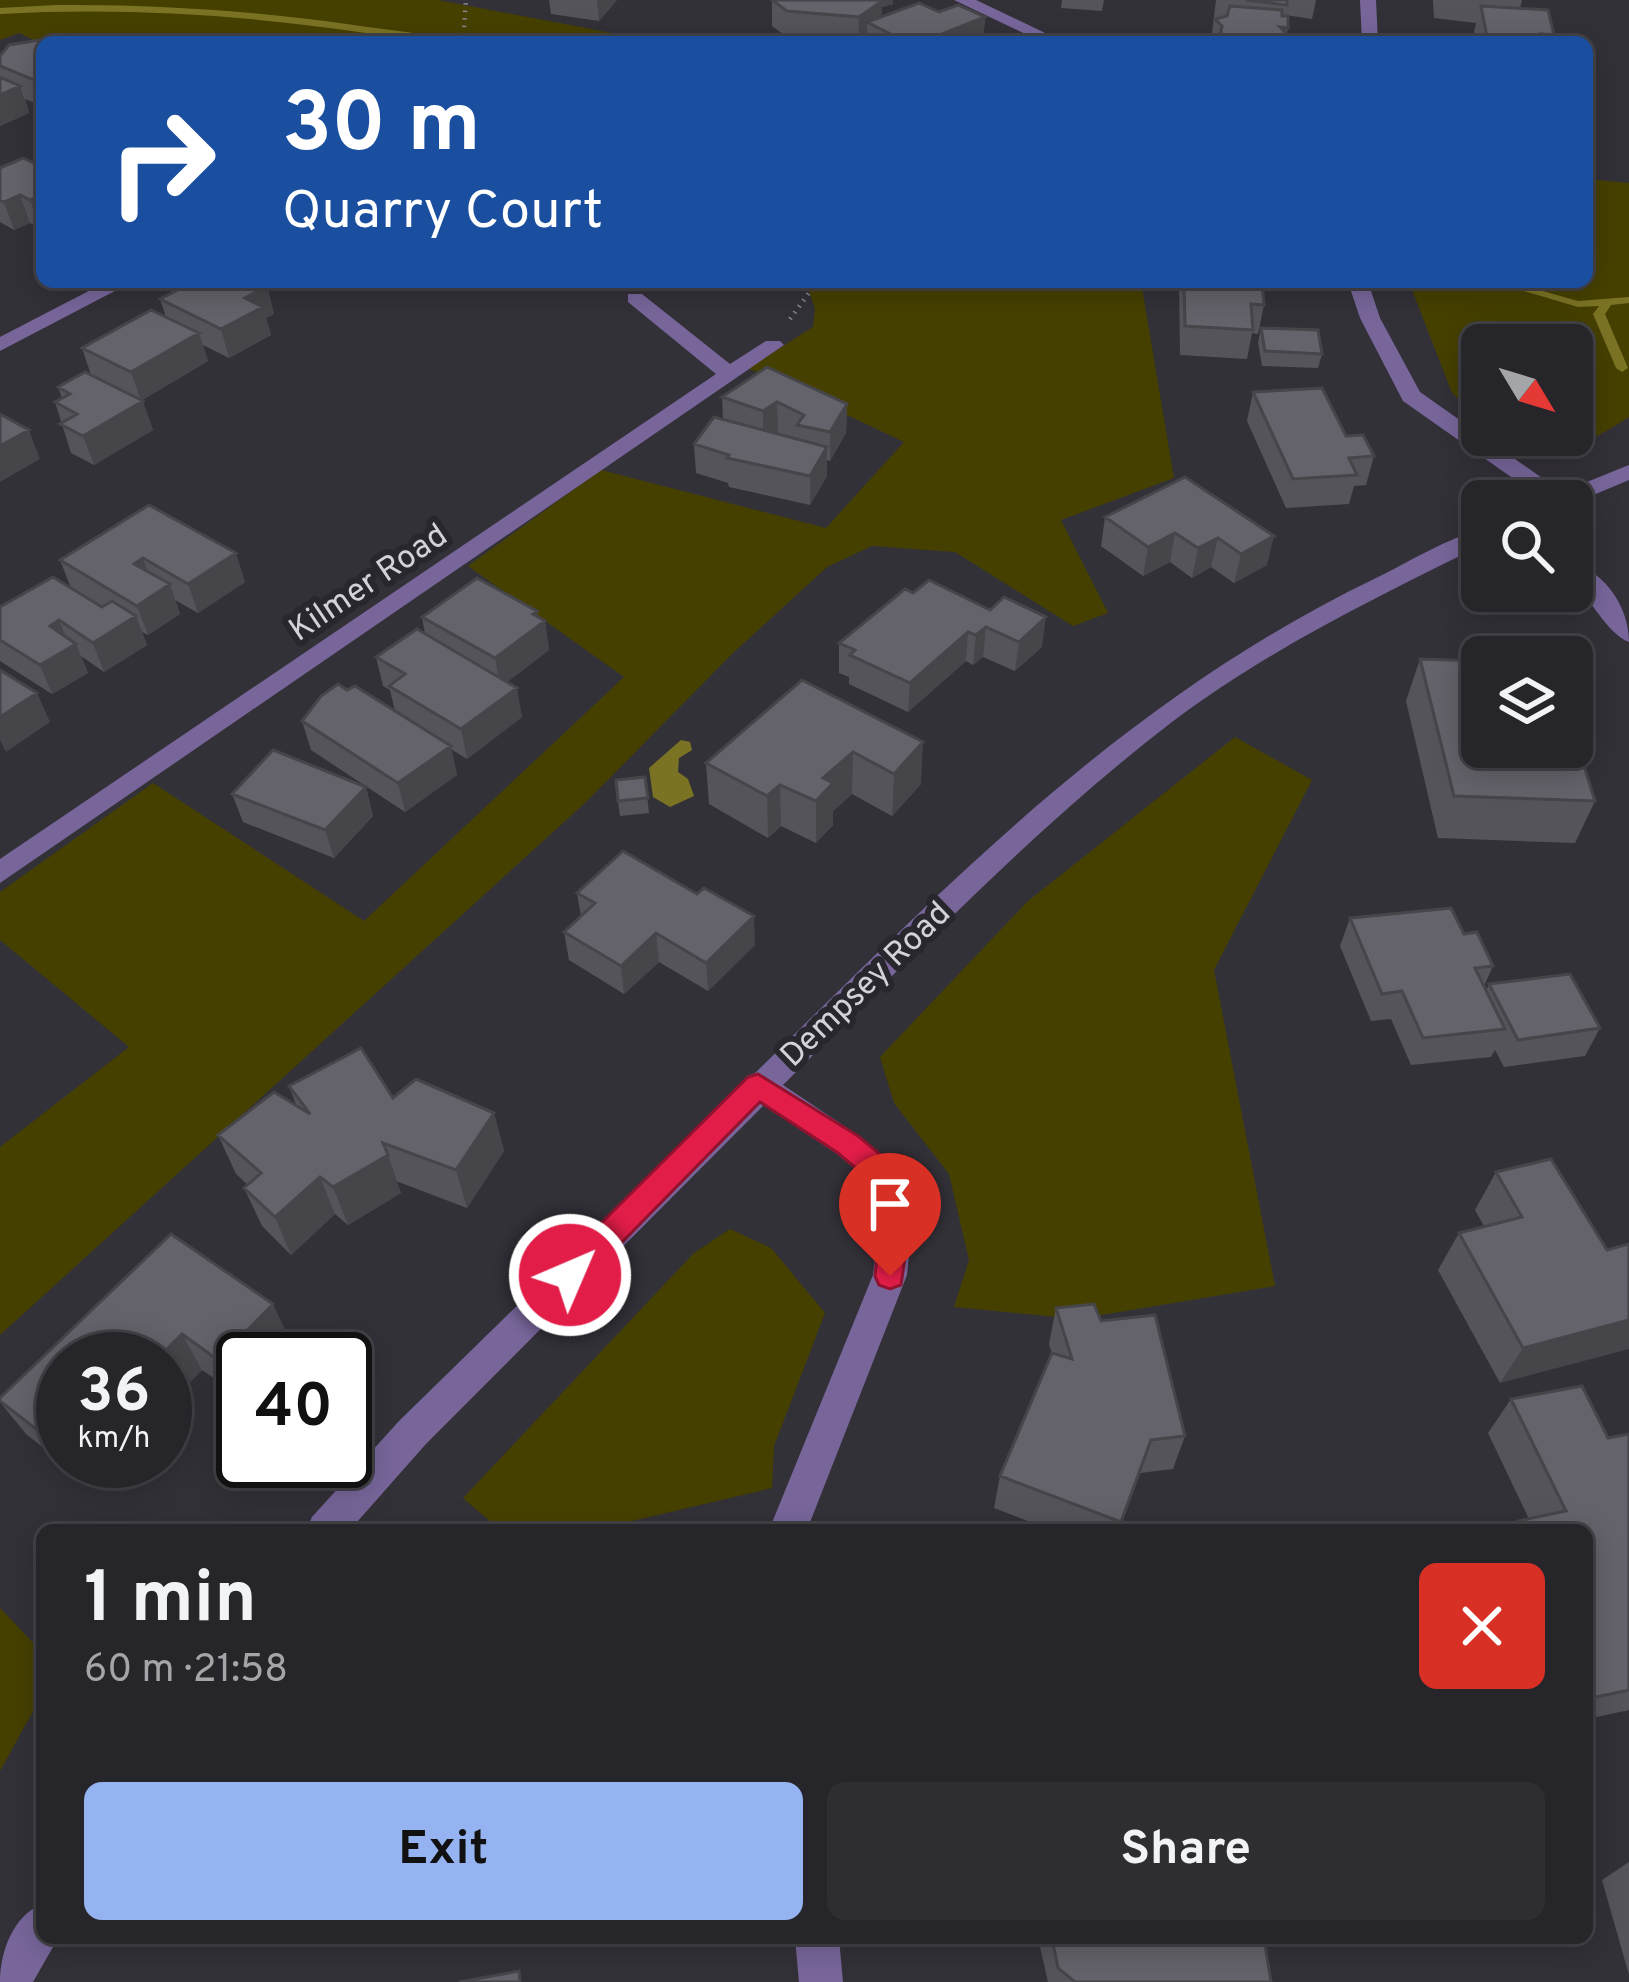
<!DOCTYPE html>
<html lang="en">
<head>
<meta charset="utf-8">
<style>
	body { margin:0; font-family:Overpass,sans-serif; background:#2e2d32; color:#f1f3f6; height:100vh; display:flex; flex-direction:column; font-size:45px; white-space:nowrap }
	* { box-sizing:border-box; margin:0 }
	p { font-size:39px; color:#a4a5a8 }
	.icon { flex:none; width:66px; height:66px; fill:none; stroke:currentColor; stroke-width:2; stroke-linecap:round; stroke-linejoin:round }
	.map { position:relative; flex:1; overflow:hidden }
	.details { position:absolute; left:36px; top:1524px; width:1557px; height:420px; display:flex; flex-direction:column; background:#26252a; border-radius:18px; box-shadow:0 6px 30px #0003,0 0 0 3px #424247 }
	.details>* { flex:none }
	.guide { position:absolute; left:36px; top:36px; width:1557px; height:252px; border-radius:18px; box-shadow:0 6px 30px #0003,0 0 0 3px #424247; background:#1a4fa0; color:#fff; overflow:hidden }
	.needle { width:78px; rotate:128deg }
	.controls { position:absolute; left:1461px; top:324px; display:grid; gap:24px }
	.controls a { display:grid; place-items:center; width:132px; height:132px; border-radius:18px; background:#26252a; box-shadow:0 6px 30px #0003,0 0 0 3px #424247; font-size:60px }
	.speed { position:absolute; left:36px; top:1332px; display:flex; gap:24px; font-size:60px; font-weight:700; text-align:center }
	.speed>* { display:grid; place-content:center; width:156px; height:156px; border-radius:50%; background:#26252a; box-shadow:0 6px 30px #0003,0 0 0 3px #424247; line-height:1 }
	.speed small { font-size:30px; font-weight:400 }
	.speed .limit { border:6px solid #111; border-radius:18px; background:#fff; color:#111 }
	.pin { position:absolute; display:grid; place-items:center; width:102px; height:102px; color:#fff; margin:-123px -51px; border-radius:50% 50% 50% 0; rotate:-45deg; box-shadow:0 0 12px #0007 }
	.pin .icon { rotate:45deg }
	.me { position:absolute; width:132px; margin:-66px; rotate:45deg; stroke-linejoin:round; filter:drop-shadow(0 0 9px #0008) }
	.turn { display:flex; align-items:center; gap:42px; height:252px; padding:0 48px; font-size:54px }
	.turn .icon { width:156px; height:156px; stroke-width:2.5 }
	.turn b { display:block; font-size:84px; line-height:102px }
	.round { display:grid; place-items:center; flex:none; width:126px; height:126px; border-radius:18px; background:#2e2d32 }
	.summary { display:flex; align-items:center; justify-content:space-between; height:204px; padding:0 48px }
	h1 { font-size:72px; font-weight:700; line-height:90px }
	.action { display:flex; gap:24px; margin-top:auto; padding:24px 48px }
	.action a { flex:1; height:138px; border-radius:18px; background:#95b2f1; color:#111; font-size:48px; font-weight:700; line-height:138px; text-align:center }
	.action a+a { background:#2e2d32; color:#f1f3f6 }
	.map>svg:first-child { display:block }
</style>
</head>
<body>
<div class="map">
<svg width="1629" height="1982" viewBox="0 0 1629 1982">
	<rect width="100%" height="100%" fill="#333138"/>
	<path fill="#464000" d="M0,0H438L659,42L42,44L19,33L0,40Z
		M1587,179L1629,183V417C1578,449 1564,457 1507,435H1572V345H1482V421L1452,393L1409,282H1587Z
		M806,282H1141L1174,478L1061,520L1108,613L1073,626L955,552L872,546L827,567L733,653L586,802L0,1335V1147L129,1047L0,940V892L153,783L364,921L624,677L468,566L601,470L826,528L904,442L748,368L813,327L815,309Z
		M1235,737L1312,780L1214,970L1275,1286L1077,1319L954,1307L969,1260L949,1174L894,1103L880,1057L1028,901Z
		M730,1229L771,1248L825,1313L774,1446L772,1488L594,1530H500L463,1498L694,1253Z
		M0,1608L42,1652V1695L0,1771Z"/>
	<path fill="#7b7324" d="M681,740L690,742L692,750L679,758L678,772L688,779L694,796L670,807L653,797L649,768Z"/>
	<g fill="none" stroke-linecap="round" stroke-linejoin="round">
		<path fill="#7b7324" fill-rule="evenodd" d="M56,5C156,4 255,11 354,25C384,30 419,31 446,42H424C283,18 143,6 0,14V8Z
			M1493,282H1511L1578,301L1629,297V303L1611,305L1605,314L1628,368L1622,372L1616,368L1593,314L1599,306L1578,307Z"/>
		<path stroke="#88868c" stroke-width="4.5" stroke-dasharray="1.5 6" stroke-linecap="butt" d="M463,42L466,0
			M790,319L817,282"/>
		<path fill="#78669b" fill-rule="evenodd" d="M954,0H976L1064,42H1042Z
			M1360,0H1376L1378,42H1362Z
			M106,282H132L0,351V337Z
			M1348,282H1368L1380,318L1420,392L1562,492L1629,465V480L1572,504L1545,501L1403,401L1360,318Z
			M628,294H642L730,364L766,341H780L784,345L0,883V859L716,374L628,302Z
			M1482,529V545C1375,598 1267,650 1172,722C1030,831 909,960 783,1085L859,1136L912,1178L916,1188L907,1275L807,1530H769L873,1275L883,1193L837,1154L764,1105L425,1445L350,1530H306L312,1517L399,1421L743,1085L747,1076L755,1073C950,882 1124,700 1374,579C1409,562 1445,539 1482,529Z
			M1572,562C1607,574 1629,608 1629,642C1607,634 1591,598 1572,582Z
			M42,1904V1938L57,1940L33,1982H0C0,1952 13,1916 42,1904Z
			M795,1938H839L843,1982H799Z"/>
	</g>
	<path fill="#56545b" d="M549,0H617L599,21L551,14Z
		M772,0H893V4L882,7L881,17L939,12L985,17L983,42H866L867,38L861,42H843L787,37L772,26Z
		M1062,0H1104L1102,11L1061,8Z
		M1216,0H1316L1312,19L1285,15L1288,28L1285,42H1211Z
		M1433,0H1522L1520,8L1554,35L1552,42H1462L1463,39L1475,40L1474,32L1476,23L1434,18Z
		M42,42V106L25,99L29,113L0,126V56Z
		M42,167V227L40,228L30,223L14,230L0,222V168Z
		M1179,282H1262L1264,305L1258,334L1252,333L1247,359L1180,355Z
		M267,286L274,314L266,318L271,335L229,358L203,345L208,361L142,400L153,430L94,465L71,453L55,402L62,398L58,387L91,375L82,348L166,317L160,299Z
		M1261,328L1322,354L1318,368L1262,366L1258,342Z
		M1253,392L1346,436L1374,456L1366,485L1354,486L1349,504L1286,508L1247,421Z
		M722,397L847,404L846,433L830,461L827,460V476L810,505L729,487L728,483L696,473L694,444L723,420Z
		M1185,477L1267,565L1234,583L1211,567L1192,578L1170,562L1143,576L1101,546L1105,517Z
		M149,505L245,582L198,613L175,600L180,614L148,635L142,632L147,645L104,672L81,656L88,673L52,694L0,661V607L71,588L60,560Z
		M905,589L1042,647L1015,671L983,657L973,665L966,661L908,712L849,684V677L839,673V643Z
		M537,611L538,617L545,621L549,650L507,682L522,717L467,759L451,749L457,775L405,812L311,750L302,721L347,690L395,711L390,690L383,686L376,657L425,634L422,617Z
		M1420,659L1595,801L1575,843L1438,838L1406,701Z
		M802,680L921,784L892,816L852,794L833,811V825L816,843L781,826L768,838L709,804L706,763Z
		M645,777L649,813L620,816L618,801Z
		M366,787L373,816L334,858L243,822L232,794Z
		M577,893L755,945L708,991L659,962L624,994L569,960L564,932L581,916Z
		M1350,918L1464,934L1493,966L1484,986L1486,991L1489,984L1600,1028L1585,1056L1504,1067L1495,1050L1491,1057L1411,1065L1391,1019L1371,1021L1340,946Z
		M289,1086L494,1113L504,1151L467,1208L396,1181L401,1193L348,1225L335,1214L291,1255L262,1226L244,1188L248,1185L236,1174L218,1135L297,1107Z
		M1496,1172L1607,1250L1500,1383L1438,1270L1459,1233L1484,1226L1475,1210Z
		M171,1234L290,1340L238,1395L202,1370L165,1408V1359H63V1461H113L90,1484L26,1434L0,1402Z
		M1056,1308L1101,1321L1185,1436L1173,1469L1140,1473L1119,1530H1051L994,1508L1000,1476L1052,1354L1049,1344Z
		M1511,1399L1608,1438L1629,1434V1710L1587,1719V1530H1511L1518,1521L1529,1519L1488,1433Z
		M1629,1862V1975L1602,1880Z
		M481,1938H516L484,1942Z
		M1038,1938H1264L1271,1982H1048Z"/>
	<path fill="#46454a" d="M597,0H617L599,21Z
		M858,0H893V4L882,7L881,27L867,22V38L861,42H859Z
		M985,17L983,42H922Z
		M42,77V104L34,80Z
		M20,86L29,113L0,126V95Z
		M20,195L30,223L14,230L4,202Z
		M42,195V227L40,228L30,200Z
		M267,286L274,314L266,318L271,335L229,358L221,329L245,298Z
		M199,333L208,361L141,401L131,372Z
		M143,401L153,430L94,465L83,436Z
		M777,402L778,431L763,439V411Z
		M847,404L846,433L830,461V432Z
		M29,430L40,459L0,482V446Z
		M827,447V476L810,505V476Z
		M1175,533L1170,562L1143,576L1148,547Z
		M1274,536L1267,565L1234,583L1241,554Z
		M1218,538L1211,567L1192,578L1198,548Z
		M236,553L245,582L198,613L188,584Z
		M143,558L153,588L134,564Z
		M170,584L180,614L148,635L137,606Z
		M537,611L539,625L545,621L549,650L500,687L495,658Z
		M136,616L147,645L104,672L93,643Z
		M1046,617L1042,647L1015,671L1019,642Z
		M59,620L70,647L76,644L88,673L52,694L40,665L50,626Z
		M986,627L983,657L973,665L976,635Z
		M968,632L966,661L908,712L910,683Z
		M517,688L522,717L467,759L461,729Z
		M37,693L50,722L6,752L0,740V717Z
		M923,742L921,784L892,816L894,774Z
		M451,746L457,775L405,812L398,783Z
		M853,752L852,794L833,811V825L816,843V801L823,778Z
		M780,785L781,826L768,838L767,796Z
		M366,787L373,816L334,858L325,830Z
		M754,916L755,945L708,991L706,963Z
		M656,933L659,962L624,994L621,966Z
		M494,1113L504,1151L467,1208L456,1170Z
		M388,1155L401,1193L348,1225L333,1187Z
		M320,1177L335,1214L291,1255L275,1217Z
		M273,1304L290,1340L272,1359H243V1389L238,1395L218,1360Z
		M1629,1320V1349L1500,1383L1523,1348Z
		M182,1334L202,1370L165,1408V1359H157Z
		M72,1461H113L90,1484Z"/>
	<path fill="#64626a" stroke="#46454a" stroke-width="3" d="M772,0H880L882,1L859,17L787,11Z
		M1246,0H1287V5Z
		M919,3L939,12L958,5L985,17L922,42H906L867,22Z
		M1230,6L1282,10V16H1288V28L1280,27L1286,33L1284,42L1219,41L1222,26L1215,19L1227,16Z
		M1481,6L1548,10L1554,35L1541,34L1542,40L1487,37Z
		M962,38L972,42H951Z
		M46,39L53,42H42V77L34,80L0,66V56L9,45Z
		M0,77L20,86L0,95Z
		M23,158L42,167V195L30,200L20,195L4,202L0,200V168Z
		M193,282H260L267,286L245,298L263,307L221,329L160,299Z
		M1184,282H1262L1264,305L1251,304L1253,330L1185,326Z
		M151,310L199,333L131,372L82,348Z
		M1261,328L1318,330L1322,354L1265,351Z
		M767,367L847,404L830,432L797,425L804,415L777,402L763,411L722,397Z
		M85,372L143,401L83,436L60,424L77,414L55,402L70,394L58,387Z
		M1322,388L1346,436L1363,435L1374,456L1349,458L1357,475L1293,479L1253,392Z
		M0,414L29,430L0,446Z
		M714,417L827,447L810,476L727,458L729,455L694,444Z
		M1185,477L1274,536L1241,554L1218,538L1198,548L1175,533L1148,547L1105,517Z
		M149,505L236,553L188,584L143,558L134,564L170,584L137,606L60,560Z
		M53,577L102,607L112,601L136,616L93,643L59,620L50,626L76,644L40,665L0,640V607Z
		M477,578L537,611L533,614L545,621L495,658L422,617Z
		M929,580L990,610L1004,597L1046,617L1019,642L986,627L976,635L968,632L910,683L850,655L855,650L839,643L905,589L913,593Z
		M417,629L517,688L461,729L389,686L405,674L376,657Z
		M1420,659L1482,661V747H1572V727L1595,801L1454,796Z
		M0,670L37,693L0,717Z
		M802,680L923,742L894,774L853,752L823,778L833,783L816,801L780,785L767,796L706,763Z
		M338,684L347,690L355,686L451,746L398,783L302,721L321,696Z
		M273,750L366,787L325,830L232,794Z
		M645,777L648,798L618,801L616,780Z
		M623,851L697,894L704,888L754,916L706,963L656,933L621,966L564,932L595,903L577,893Z
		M1451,908L1464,934L1477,932L1493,966L1475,968L1505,1029L1423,1038L1402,991L1382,994L1350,918Z
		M1570,974L1600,1028L1518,1040L1489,984Z
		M361,1048L393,1098L416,1079L494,1113L456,1170L383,1143L388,1155L333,1187L320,1177L275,1217L244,1188L261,1173L218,1135L274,1092L310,1114L289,1086Z
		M1551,1159L1607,1250L1629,1244V1320L1523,1348L1459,1233L1522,1217L1496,1172Z
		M171,1234L273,1304L218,1360L182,1334L157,1359H63V1450L0,1401V1398Z
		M1094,1304L1101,1321L1155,1315L1185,1436L1151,1440L1121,1522L1000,1476L1052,1353L1072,1359L1056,1308Z
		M1582,1386L1608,1438L1629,1434V1690L1587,1699V1530H1522L1518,1521L1566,1511L1511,1399Z
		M1052,1938H1264L1271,1982H1075L1058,1968Z
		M519,1971L520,1982H459Z"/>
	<path fill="#e11d48" stroke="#92132f" stroke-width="3" d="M758,1074L858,1136L910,1179L915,1188L901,1285L890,1289L879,1285L875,1276L884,1192L838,1153L760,1102L581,1284L570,1288L559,1284L554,1275L559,1265L748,1077Z"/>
	<g text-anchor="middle" stroke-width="12" stroke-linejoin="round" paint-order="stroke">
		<g font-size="33" fill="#d4d2d7" stroke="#29272e">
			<text transform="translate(367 581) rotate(-34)" y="12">Kilmer Road</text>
			<text transform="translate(864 983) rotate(-44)" y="12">Dempsey Road</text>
		</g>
	</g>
</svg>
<div class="controls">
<a><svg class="needle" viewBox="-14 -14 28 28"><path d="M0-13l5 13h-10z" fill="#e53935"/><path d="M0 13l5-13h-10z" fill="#a4a5a8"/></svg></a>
<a><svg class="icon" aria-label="search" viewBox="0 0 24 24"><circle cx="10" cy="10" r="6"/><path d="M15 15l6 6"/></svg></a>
<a><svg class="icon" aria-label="layers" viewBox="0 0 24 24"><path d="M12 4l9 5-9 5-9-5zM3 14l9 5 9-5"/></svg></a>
</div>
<div class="speed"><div>36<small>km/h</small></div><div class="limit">40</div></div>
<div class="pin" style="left:890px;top:1276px;background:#d93025"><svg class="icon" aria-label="arrive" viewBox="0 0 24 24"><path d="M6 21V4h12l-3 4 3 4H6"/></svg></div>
<svg class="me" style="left:570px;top:1275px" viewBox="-20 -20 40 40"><circle r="17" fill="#e11d48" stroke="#fff" stroke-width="3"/><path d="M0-11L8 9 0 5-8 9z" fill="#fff"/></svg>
<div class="guide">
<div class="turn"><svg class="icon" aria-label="right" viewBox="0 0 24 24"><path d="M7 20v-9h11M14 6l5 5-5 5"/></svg><div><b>30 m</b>Quarry Court</div></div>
</div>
<section class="details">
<div class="summary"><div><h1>1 min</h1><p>60 m · 21:58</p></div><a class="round" style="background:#d93025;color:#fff"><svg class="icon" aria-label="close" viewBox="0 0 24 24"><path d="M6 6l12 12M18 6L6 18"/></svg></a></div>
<div class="action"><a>Exit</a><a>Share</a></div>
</section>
</div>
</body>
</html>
